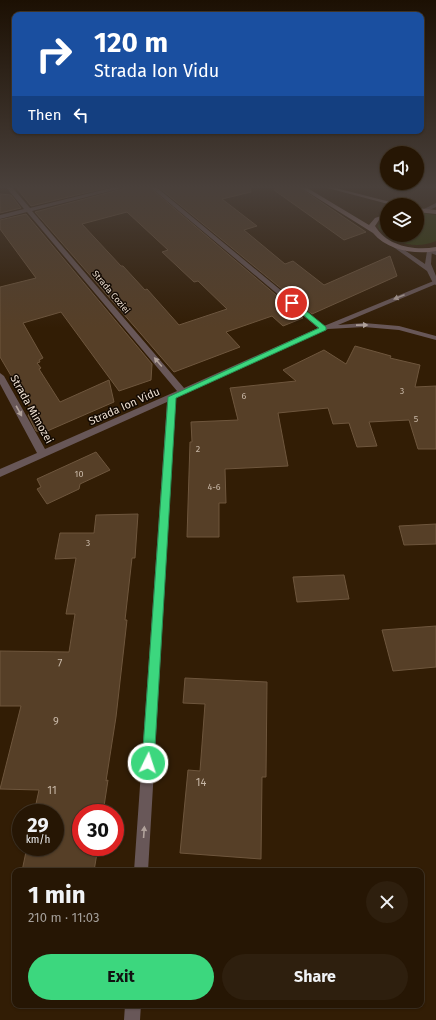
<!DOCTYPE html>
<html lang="en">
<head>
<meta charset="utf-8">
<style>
	body { margin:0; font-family:"Fira Sans",sans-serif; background:#2e1f0e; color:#f1f3f6; height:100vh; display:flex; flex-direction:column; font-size:15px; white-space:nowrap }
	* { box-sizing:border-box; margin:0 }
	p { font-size:13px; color:#a49f9a }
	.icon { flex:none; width:22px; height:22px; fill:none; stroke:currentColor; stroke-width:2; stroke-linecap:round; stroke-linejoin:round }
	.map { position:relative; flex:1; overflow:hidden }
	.details { position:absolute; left:12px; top:868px; width:412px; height:140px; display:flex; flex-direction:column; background:#261604; border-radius:8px; box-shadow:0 1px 3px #0004,0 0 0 1px #423526 }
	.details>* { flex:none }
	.hud { position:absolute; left:12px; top:12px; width:412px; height:122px; border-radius:8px; box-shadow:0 1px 3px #0004,0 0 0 1px #423526; background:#1a4fa0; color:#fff; overflow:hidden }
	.fabs { position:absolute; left:380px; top:146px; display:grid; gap:8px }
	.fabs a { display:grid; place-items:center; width:44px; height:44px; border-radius:50%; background:#261604; box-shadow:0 1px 3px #0004,0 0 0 1px #423526; font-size:20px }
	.speed { position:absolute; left:12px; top:804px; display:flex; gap:8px; font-size:20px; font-weight:700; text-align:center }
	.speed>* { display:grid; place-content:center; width:52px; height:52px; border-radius:50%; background:#261604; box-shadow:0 1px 3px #0004,0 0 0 1px #423526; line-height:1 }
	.speed small { font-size:10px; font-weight:400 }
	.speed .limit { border:6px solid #d22; background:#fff; color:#111 }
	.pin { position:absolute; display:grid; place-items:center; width:34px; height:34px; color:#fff; margin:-17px; border:2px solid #fff; border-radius:50%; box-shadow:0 1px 4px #0007 }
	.me { position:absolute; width:44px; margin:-22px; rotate:4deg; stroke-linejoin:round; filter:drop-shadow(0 0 3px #0008) }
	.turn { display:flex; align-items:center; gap:14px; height:84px; padding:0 16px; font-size:18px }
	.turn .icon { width:52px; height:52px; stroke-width:2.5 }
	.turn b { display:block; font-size:28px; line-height:34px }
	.then { display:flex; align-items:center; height:38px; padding:0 16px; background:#0003; gap:8px; font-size:15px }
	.round { display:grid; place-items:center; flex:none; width:42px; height:42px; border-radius:21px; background:#2e1f0e }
	.summary { display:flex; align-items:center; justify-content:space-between; height:68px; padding:0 16px }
	h1 { font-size:24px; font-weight:700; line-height:30px }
	.cta { display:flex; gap:8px; margin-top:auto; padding:8px 16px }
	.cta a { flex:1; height:46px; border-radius:24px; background:#3cd77e; color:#111; font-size:16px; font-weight:700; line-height:46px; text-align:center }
	.cta a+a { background:#2e1f0e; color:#f1f3f6 }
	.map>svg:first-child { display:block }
</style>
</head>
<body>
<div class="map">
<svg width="436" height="1020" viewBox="0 0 436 1020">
	<rect width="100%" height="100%" fill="#321d05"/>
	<path fill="#2f3b09" d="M417,212L436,215V241C415,250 396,243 379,229L378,225L387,218V235H417Z"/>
	<path fill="#563f27" stroke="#6e563d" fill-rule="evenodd" d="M15,186H114L31,206Z
		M128,186H148L303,318L283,326L272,316L226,332L240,347L174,372L35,212L126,188ZM127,212L168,250L162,252L194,282L198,281L227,309L179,325L147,289L145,290L123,266H121L82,224Z
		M157,186H250L251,192L222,199L257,226L244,230L285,264L293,261L324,285L390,256L397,276L312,314Z
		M277,186H297L366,232L344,240L274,190Z
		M0,194L11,195L21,208L0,213Z
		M26,214L152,364L151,380L119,391L61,312L23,323L43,358L39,360L40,362L37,363L41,368L39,369L60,402L109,380L114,402L45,432L36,431L28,415L33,413L0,357V287L36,278L0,229V220Z
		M355,346L391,356L390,358L420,365L415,387L436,386V449H418L409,420L369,422L377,446L357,447L349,423L333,424L328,408L278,413L288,466L225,469L226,503H219V537H187L190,442H192L191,422L238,420L230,388L296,381L283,370L324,350L346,364Z
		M96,452L110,470L80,484L79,489L47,504L37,489L41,487L37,479Z
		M138,514L135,558H132L125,620H127L116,717L106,781L108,780L103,813H81V847H98L94,871H22L27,847H55V813H34L39,790L0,789L21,706H0V651L69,652L75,614H66L76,558L55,559L60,533H94L96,515Z
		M436,524V544L404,545L399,526Z
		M344,575L349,599L297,602L293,577Z
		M436,626V667L393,671L382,630Z
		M185,678L267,682L266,777H262L261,859L180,853L188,770L200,771L205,704L183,703Z"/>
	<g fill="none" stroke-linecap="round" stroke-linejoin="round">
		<path fill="#685758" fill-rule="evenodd" d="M5,186H11L30,208L119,186H127L126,187L32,211L184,388L318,328L149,186H155L324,326L436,280V284L338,325L364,323L399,326L436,336V340L399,330L364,327L328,329L176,398L148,871H134L167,402L0,477V469L37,453L0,384V373L4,376L45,449L177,391L27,212L0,219V215L24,209Z
			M436,203V207L425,212L422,210Z
			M430,249L436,251V255L428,252V250Z
			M125,1005H141L140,1020H124Z"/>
		<path fill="#685758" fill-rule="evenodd" d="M394,243L425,264L427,251L432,250L431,264L436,276V285L433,283L427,271L392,246L391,245Z"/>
		<path fill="#8f7576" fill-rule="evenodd" d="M298,186H304L369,225L375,218L387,214V218L379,220L375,226C387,246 414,251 436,247V251C415,255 387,250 373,233Z
			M320,186H328L402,205H392Z
			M417,208L436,210V214L417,212Z"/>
	</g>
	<defs><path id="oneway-solid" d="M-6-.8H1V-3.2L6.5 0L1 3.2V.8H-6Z"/></defs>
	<g fill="#b1a29b">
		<use href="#oneway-solid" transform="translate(399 297) rotate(158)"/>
		<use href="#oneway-solid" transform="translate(362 325) rotate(-1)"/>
		<use href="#oneway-solid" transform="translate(158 362) rotate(-130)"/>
		<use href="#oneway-solid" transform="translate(19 411) rotate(61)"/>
		<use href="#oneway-solid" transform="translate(144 832) rotate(-86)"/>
	</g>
	<linearGradient id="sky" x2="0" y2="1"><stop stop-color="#1c1003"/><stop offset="0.57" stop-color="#49403b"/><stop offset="1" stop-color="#49403b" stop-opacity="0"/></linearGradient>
	<rect width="436" height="328" fill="url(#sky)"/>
	<path fill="#3cd77e" stroke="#278c52" d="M290,302H295L326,327V330L176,398L154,763L153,767L148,769L144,767L142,763L168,397L319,328L290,304Z"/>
	<g text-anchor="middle" stroke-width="3" stroke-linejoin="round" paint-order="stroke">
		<g font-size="9" fill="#eddfd1" stroke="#120902">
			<text transform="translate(111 292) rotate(50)" y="3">Strada Coziei</text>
		</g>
		<g font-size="9" fill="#c7b7a6">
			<text x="402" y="394">3</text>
			<text x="244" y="399">6</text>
			<text x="416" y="422">5</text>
			<text x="198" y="452">2</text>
			<text x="79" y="477">10</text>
			<text x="214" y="490">4-6</text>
			<text x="88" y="546">3</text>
		</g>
		<g font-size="11" fill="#eddfd1" stroke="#120902">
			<text transform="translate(124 406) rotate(-24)" y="4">Strada Ion Vidu</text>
			<text transform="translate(32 409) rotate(61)" y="4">Strada Mimozei</text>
		</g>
		<g font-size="11" fill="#c7b7a6">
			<text x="60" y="667">7</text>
			<text x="56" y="725">9</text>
			<text x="201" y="786">14</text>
			<text x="52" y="794">11</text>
		</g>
	</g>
</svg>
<div class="fabs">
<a><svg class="icon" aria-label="sound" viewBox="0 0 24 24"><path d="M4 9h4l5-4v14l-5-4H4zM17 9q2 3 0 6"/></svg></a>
<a><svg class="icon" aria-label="layers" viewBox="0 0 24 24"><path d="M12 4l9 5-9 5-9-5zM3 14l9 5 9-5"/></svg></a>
</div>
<div class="speed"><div>29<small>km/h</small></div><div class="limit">30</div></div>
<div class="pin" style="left:292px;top:303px;background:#d93025"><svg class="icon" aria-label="arrive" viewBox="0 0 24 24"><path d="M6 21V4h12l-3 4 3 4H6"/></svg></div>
<svg class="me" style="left:148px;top:763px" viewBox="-20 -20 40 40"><circle r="17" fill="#3cd77e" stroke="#fff" stroke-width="3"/><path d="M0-11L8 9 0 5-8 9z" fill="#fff"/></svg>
<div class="hud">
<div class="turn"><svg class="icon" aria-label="right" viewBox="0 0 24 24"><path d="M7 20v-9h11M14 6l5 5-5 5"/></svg><div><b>120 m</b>Strada Ion Vidu</div></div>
<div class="then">Then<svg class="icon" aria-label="left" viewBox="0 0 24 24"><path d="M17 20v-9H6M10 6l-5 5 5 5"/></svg></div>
</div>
<section class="details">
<div class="summary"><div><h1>1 min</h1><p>210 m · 11:03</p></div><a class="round"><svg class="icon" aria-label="close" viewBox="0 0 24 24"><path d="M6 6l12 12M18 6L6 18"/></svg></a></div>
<div class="cta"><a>Exit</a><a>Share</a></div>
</section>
</div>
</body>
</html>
